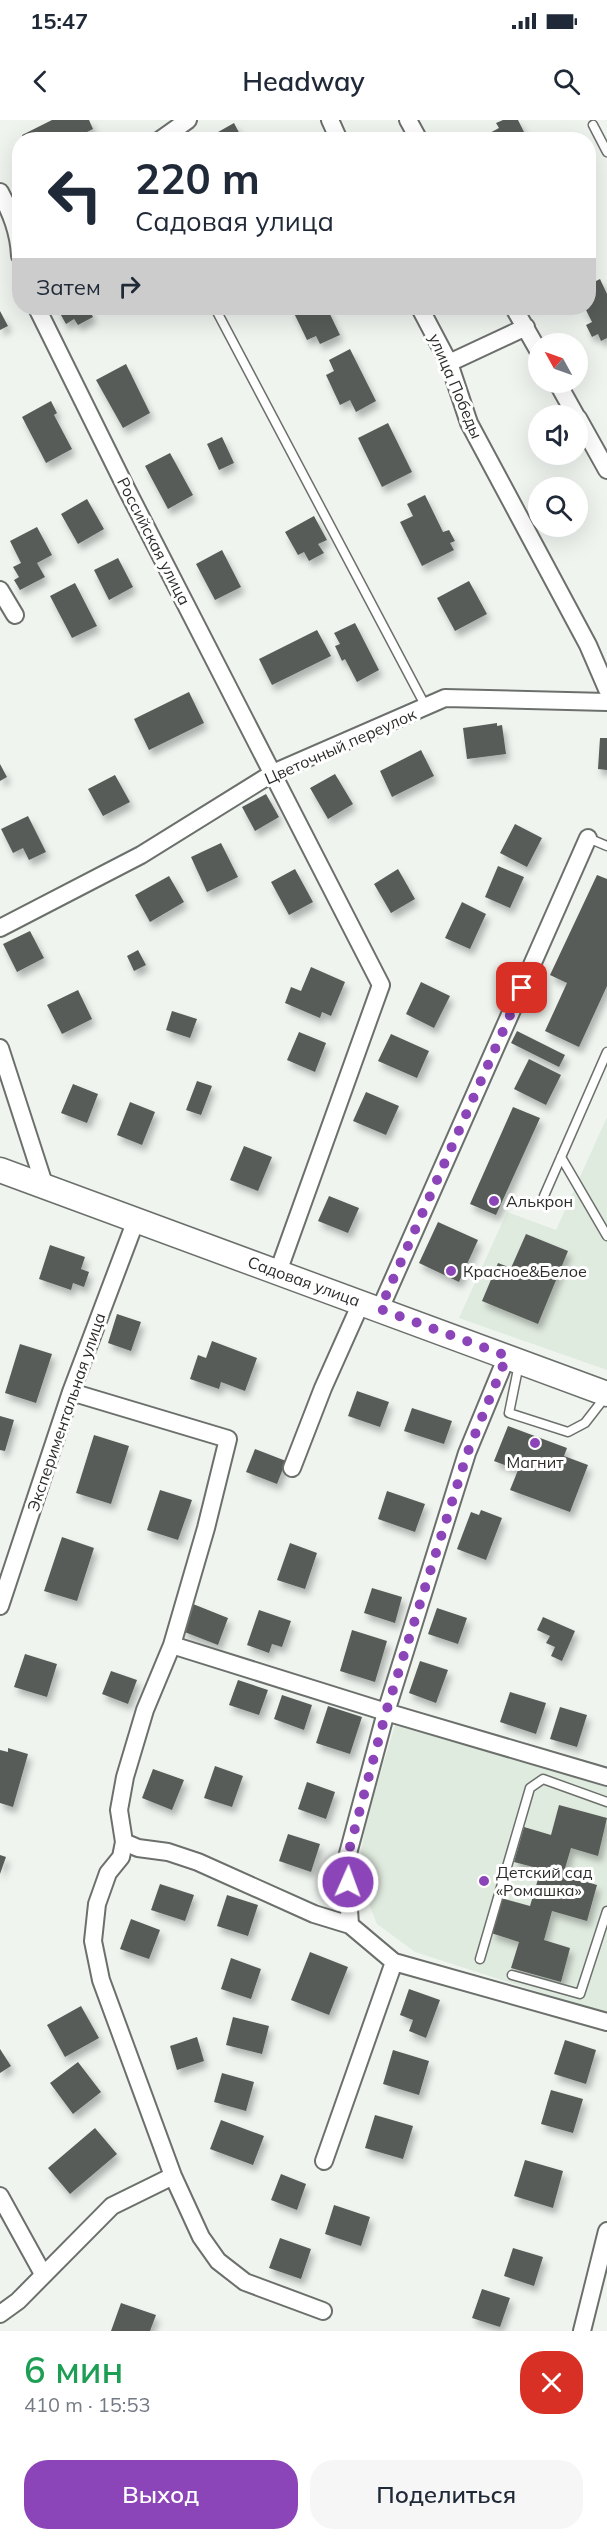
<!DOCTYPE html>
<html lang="ru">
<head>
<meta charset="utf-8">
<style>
	body { margin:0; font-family:Mulish,sans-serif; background:#f6f6f7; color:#1f2937; height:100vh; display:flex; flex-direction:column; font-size:22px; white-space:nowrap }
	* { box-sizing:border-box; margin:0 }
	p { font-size:20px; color:#747a83 }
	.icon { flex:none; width:33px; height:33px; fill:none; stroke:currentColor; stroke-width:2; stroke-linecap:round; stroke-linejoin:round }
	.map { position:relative; height:2211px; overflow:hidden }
	.sheet { display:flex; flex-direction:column; background:#fff; flex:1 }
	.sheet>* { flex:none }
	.hud { position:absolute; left:12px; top:12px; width:584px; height:183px; border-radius:24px; box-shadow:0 6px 24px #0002; background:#fff; color:#1f2937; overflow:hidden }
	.needle { width:39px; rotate:310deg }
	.buttons { position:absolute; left:528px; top:213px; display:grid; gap:12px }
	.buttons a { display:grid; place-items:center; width:60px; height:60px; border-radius:50%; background:#fff; box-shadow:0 6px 24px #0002; font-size:30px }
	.pin { position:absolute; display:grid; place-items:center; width:51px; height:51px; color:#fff; margin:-26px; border-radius:12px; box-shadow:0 3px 9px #0006 }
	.me { position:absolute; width:66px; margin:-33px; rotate:2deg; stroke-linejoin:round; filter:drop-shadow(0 0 4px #0008) }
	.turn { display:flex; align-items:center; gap:21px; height:126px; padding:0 24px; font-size:27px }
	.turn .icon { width:78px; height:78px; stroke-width:2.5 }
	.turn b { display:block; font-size:42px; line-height:51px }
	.then { display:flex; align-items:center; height:57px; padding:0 24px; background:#0003; gap:12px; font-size:22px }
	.round { display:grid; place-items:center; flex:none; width:63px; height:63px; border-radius:24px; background:#f6f6f7 }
	.headline { display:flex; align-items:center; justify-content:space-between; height:102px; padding:0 24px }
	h1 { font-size:36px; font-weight:600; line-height:45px; color:#1e9e55 }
	.button { display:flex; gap:12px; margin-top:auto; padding:12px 24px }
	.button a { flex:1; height:69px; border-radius:24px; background:#8b45b8; color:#fff; font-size:24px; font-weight:600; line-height:69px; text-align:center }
	.button a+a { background:#f6f6f7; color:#1f2937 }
	.status { display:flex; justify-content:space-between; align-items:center; height:42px; padding:0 30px; background:#fff; direction:ltr }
	.status svg { height:16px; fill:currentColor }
	header { display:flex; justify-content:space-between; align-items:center; height:78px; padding:0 24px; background:#fff; font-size:27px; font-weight:600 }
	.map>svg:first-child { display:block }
</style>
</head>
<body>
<div class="status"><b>15:47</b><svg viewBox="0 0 49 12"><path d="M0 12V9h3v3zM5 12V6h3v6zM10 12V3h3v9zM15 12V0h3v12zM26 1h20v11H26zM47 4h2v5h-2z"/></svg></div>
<header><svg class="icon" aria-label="back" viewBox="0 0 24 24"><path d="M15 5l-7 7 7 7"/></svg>Headway<svg class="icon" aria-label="search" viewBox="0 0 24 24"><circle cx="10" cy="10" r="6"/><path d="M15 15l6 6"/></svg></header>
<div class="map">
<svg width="607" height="2211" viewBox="0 0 607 2211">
	<defs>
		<filter id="shadow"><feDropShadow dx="3.5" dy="6" stdDeviation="3" flood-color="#0004"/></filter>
	</defs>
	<rect width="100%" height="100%" fill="#eff4ef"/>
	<path fill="#e0ebdf" d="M607,997V1250L459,1198L507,1092L556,1110Z
		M397,1599L607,1662V1894L415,1832L377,1804L365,1775L359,1746L366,1700Z"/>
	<path fill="#585c58" filter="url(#shadow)" d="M52,0H89L93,9L71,20H25L22,15Z
		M503,0H518L528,20H489L486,15L499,8L496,3Z
		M234,3L243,20H213L211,16Z
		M600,159L607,174V218L601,221L598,214L592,217L586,205L592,202L586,190L582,191L581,188H588V165Z
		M57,188H88L93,197L78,205L74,199L66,204Z
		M296,188H327L340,215L320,224L316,216L307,220L292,189Z
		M0,191L8,206L0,210Z
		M350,229L376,281L356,292L350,280L340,285L326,255L334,251L329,240Z
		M126,244L150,293L123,308L96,260Z
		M51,281L57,293L54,295L72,329L46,343L22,297Z
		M388,303L412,352L382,367L358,318Z
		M222,317L234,343L219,350L207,324Z
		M170,333L193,375L168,389L145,346Z
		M425,375L443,412L449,410L455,421L450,423L454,430L422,446L400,402L413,396L407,384Z
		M87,379L104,409L78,424L61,394Z
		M314,396L327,420L318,424L324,433L309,441L304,432L298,435L285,412Z
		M37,407L52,435L37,443L45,457L20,470L14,460L19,457L13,447L21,443L10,421Z
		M222,430L241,467L215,480L196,444Z
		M118,438L133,467L109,480L94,450Z
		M469,461L487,494L455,511L437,478Z
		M75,463L97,506L72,518L50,476Z
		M355,503L379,550L357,562L345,539L342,541L335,526L340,524L334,513Z
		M317,510L331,536L272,565L259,539Z
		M189,572L204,603L149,630L134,599Z
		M497,603V606L502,605L506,634L467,639L463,608Z
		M600,618H607V650L598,649Z
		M421,630L434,656L392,677L380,651Z
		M0,644L7,657L0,661Z
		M335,654L353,684L328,699L310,668Z
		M115,655L130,682L103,696L88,669Z
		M266,674L279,697L255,711L242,687Z
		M28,696L46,732L29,740L23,728L13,733L1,709Z
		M515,704L542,718L527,747L500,733Z
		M221,723L238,757L207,772L191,737Z
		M498,746L524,757L510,788L485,777Z
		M295,749L313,782L289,795L271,762Z
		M398,749L415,779L391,793L374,764Z
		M597,755L607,759V866L579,927L545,911L567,863L550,855Z
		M169,756L184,782L150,802L135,775Z
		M462,782L486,794L470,829L445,818Z
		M30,811L44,838L17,852L3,824Z
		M138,830L146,845L134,851L127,836Z
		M311,847L345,862L331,896L322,892L320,898L285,883L291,867L301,871Z
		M421,862L450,876L434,908L406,894Z
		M78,870L92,899L62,914L47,885Z
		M172,891L197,899L190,918L166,910Z
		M517,911L565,935L559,947L511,923Z
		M299,912L326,923L315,952L287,940Z
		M391,914L429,931L417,958L378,941Z
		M529,939L561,955L546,985L514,969Z
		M197,961L212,966L201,995L186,990Z
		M73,964L98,974L87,1003L61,993Z
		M366,972L399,986L386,1015L353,1001Z
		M130,982L155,992L142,1025L117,1015Z
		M513,987L540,998L496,1095L470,1084Z
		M244,1026L272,1037L258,1071L230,1060Z
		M329,1076L359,1088L348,1113L318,1101Z
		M438,1102L478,1120L459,1162L419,1143Z
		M526,1114L568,1131L538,1204L482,1181L498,1143L511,1148Z
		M50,1125L85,1137L81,1149L89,1152L84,1167L73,1163L71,1170L39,1159Z
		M117,1194L141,1202L131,1231L108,1223Z
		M212,1221L257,1238L245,1271L221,1262L219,1269L190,1259L198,1235L206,1238Z
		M20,1224L52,1234L36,1283L5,1273Z
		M357,1271L389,1282L380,1307L348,1296Z
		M412,1288L452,1301L444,1324L404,1311Z
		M0,1296L14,1300L5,1331L0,1330Z
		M508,1306L567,1328L564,1336L588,1345L570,1392L510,1370L518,1350L494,1341Z
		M94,1315L129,1326L111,1384L76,1373Z
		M255,1329L286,1341L277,1364L246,1352Z
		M160,1370L192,1380L178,1420L147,1410Z
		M387,1371L425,1384L415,1412L378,1399Z
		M481,1390L502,1398L486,1440L457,1429L471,1392L479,1395Z
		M62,1417L94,1428L77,1481L44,1471Z
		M290,1423L317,1433L305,1469L277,1460Z
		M372,1468L402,1477L395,1503L364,1493Z
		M193,1484L228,1498L218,1525L182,1511Z
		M437,1488L467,1498L458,1524L428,1514Z
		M259,1490L291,1501L282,1527L272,1524L269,1533L247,1525Z
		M543,1497L575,1511L562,1541L551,1536L555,1527L546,1523L550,1516L537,1510Z
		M352,1510L387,1521L375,1562L340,1551Z
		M25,1534L57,1544L47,1577L14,1567Z
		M420,1541L448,1550L436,1583L409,1573Z
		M111,1551L137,1560L128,1584L102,1574Z
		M238,1560L268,1570L259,1595L229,1585Z
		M510,1572L546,1583L536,1614L500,1602Z
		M282,1575L312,1585L304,1610L274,1599Z
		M328,1586L362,1597L350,1634L316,1623Z
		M560,1587L587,1595L577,1627L550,1619Z
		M8,1628L28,1634L13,1687L0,1683V1630L8,1632Z
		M215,1646L243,1656L232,1687L204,1678Z
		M153,1649L184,1660L172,1690L142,1678Z
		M307,1662L335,1672L326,1699L298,1689Z
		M559,1685L607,1698L598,1736L571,1728L563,1755L597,1765L587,1801L552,1791L544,1820L570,1828L561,1862L511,1848L519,1822L491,1813L501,1778L530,1786L541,1749L514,1742L524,1707L551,1715Z
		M288,1714L320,1724L311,1752L279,1741Z
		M0,1735L6,1737L0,1754Z
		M160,1764L194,1775L185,1801L151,1790Z
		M227,1775L258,1785L248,1816L217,1806Z
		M131,1799L160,1810L149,1839L120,1829Z
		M310,1832L348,1847L329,1895L291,1880Z
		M231,1838L261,1849L251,1879L221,1869Z
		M409,1869L440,1880L426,1918L409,1911L413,1900L400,1895Z
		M81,1886L99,1918L65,1937L47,1905Z
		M233,1897L269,1906L262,1934L226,1925Z
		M197,1917L204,1941L177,1950L170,1926Z
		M565,1920L596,1930L586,1964L554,1954Z
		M0,1929L11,1946L0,1953Z
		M393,1930L429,1941L419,1975L383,1964Z
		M78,1942L101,1972L73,1994L50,1963Z
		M222,1953L254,1962L246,1991L214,1982Z
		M551,1970L583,1979L573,2013L541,2004Z
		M375,1995L413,2006L403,2039L365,2028Z
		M221,2000L264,2016L253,2045L210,2029Z
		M95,2008L117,2034L70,2074L48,2048Z
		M525,2040L563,2051L553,2088L514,2076Z
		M281,2054L306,2064L297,2090L271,2080Z
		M334,2085L370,2097L361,2126L325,2114Z
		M280,2118L311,2129L301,2159L269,2148Z
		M513,2128L543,2137L534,2166L504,2156Z
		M482,2169L510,2178L500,2207L472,2198Z
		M121,2183L156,2195L150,2211H111Z"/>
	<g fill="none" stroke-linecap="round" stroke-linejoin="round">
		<g stroke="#6c706c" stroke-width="11">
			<path id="lane" d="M593,5L607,32
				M215,188L426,587
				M588,718L607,726
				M561,1037L607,1116
				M544,1076L607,932
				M519,1244L509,1293L568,1312L585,1303L606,1276
				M480,1839L530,1668L543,1659L607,1682
				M512,1855L580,1874L607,1791"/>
		</g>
		<g stroke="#6c706c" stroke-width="20">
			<path id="street" d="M330,0L339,20
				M408,0L419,20
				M160,20L188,0
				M0,72C11,93 19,112 20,136
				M37,188L126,368L381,865L278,1152
				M420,188L449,243L469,303L588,525L607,569
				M514,188L538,230
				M449,243L526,207
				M557,262L576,296
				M578,298L607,350
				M0,470L15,495
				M0,808L141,735L273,653L445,578L607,582
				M0,928L45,1067
				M380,1189L588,718
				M71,1272L228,1319L206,1408L172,1525L145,1590L125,1657L119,1690L124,1722
				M292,1348L323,1268L361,1183
				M0,1486L71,1272L136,1100
				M172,1525L386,1592L607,1657
				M394,1842L607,1902
				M324,2041L394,1842L350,1805L346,1741L386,1592L467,1333L507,1236
				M0,2076L43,2154
				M323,2191L245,2162L218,2141L201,2117L173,2056L101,1860L93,1821L97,1784L108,1753L121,1737L124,1722L138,1728L168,1732L198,1742L314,1794L350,1805
				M0,2194L18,2181L112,2086L173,2056
				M582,2211L607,2111"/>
		</g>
		<g stroke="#6c706c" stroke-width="27">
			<path id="secondary" d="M0,1050L607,1274"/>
		</g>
		<use href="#lane" stroke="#fff" stroke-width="8"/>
		<use href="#street" stroke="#fff" stroke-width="16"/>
		<use href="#secondary" stroke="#fff" stroke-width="24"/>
	</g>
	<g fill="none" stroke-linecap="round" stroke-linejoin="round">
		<path stroke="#8b45b8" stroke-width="10" stroke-dasharray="0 18" d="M348,1762L346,1742L386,1592L467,1334L507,1236L380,1189L522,868"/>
	</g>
	<g fill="#8b45b8" stroke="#fff" stroke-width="2">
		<circle cx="494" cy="1081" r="6"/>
		<circle cx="451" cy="1151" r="6"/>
		<circle cx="535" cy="1323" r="6"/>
		<circle cx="484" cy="1761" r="6"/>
	</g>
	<g text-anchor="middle" stroke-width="6" stroke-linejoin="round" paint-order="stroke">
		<g font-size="16" fill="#2c2d2b" stroke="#fff">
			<text transform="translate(456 266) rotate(67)" y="6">улица Победы</text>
			<text transform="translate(154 421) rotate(63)" y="6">Российская улица</text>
			<text transform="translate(340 626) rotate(-24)" y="6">Цветочный переулок</text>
			<text transform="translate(304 1161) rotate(20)" y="6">Садовая улица</text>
			<text transform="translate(66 1292) rotate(-71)" y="6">Экспериментальная улица</text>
		</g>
		<g font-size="16" fill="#2c2d2b" stroke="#fff" text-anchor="start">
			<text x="506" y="1087">Алькрон</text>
			<text x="463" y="1157">Красное&amp;Белое</text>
			<text x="535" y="1348" text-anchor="middle">Магнит</text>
			<text x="496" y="1758">Детский сад<tspan x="496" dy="18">«Ромашка»</tspan></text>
		</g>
	</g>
</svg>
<div class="buttons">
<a><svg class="needle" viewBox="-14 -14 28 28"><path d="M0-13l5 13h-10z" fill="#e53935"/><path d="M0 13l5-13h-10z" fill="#747a83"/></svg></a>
<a><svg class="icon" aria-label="sound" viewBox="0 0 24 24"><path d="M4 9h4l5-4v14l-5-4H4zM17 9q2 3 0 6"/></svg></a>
<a><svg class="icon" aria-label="search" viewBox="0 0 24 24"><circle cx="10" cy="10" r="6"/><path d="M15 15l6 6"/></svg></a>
</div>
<div class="pin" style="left:522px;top:868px;background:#d93025"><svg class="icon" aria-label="arrive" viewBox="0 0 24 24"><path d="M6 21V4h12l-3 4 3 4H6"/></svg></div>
<svg class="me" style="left:348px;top:1762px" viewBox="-20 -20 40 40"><circle r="17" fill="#8b45b8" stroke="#fff" stroke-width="3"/><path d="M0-11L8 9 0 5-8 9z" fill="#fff"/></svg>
<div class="hud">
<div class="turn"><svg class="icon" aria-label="left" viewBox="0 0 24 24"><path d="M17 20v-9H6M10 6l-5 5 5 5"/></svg><div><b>220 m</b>Садовая улица</div></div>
<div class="then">Затем<svg class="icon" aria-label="right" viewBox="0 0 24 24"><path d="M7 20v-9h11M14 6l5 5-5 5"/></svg></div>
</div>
</div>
<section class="sheet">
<div class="headline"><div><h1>6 мин</h1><p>410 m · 15:53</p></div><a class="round" style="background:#d93025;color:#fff"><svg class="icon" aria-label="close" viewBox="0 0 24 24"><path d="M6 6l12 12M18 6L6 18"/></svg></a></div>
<div class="button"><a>Выход</a><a>Поделиться</a></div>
</section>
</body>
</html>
